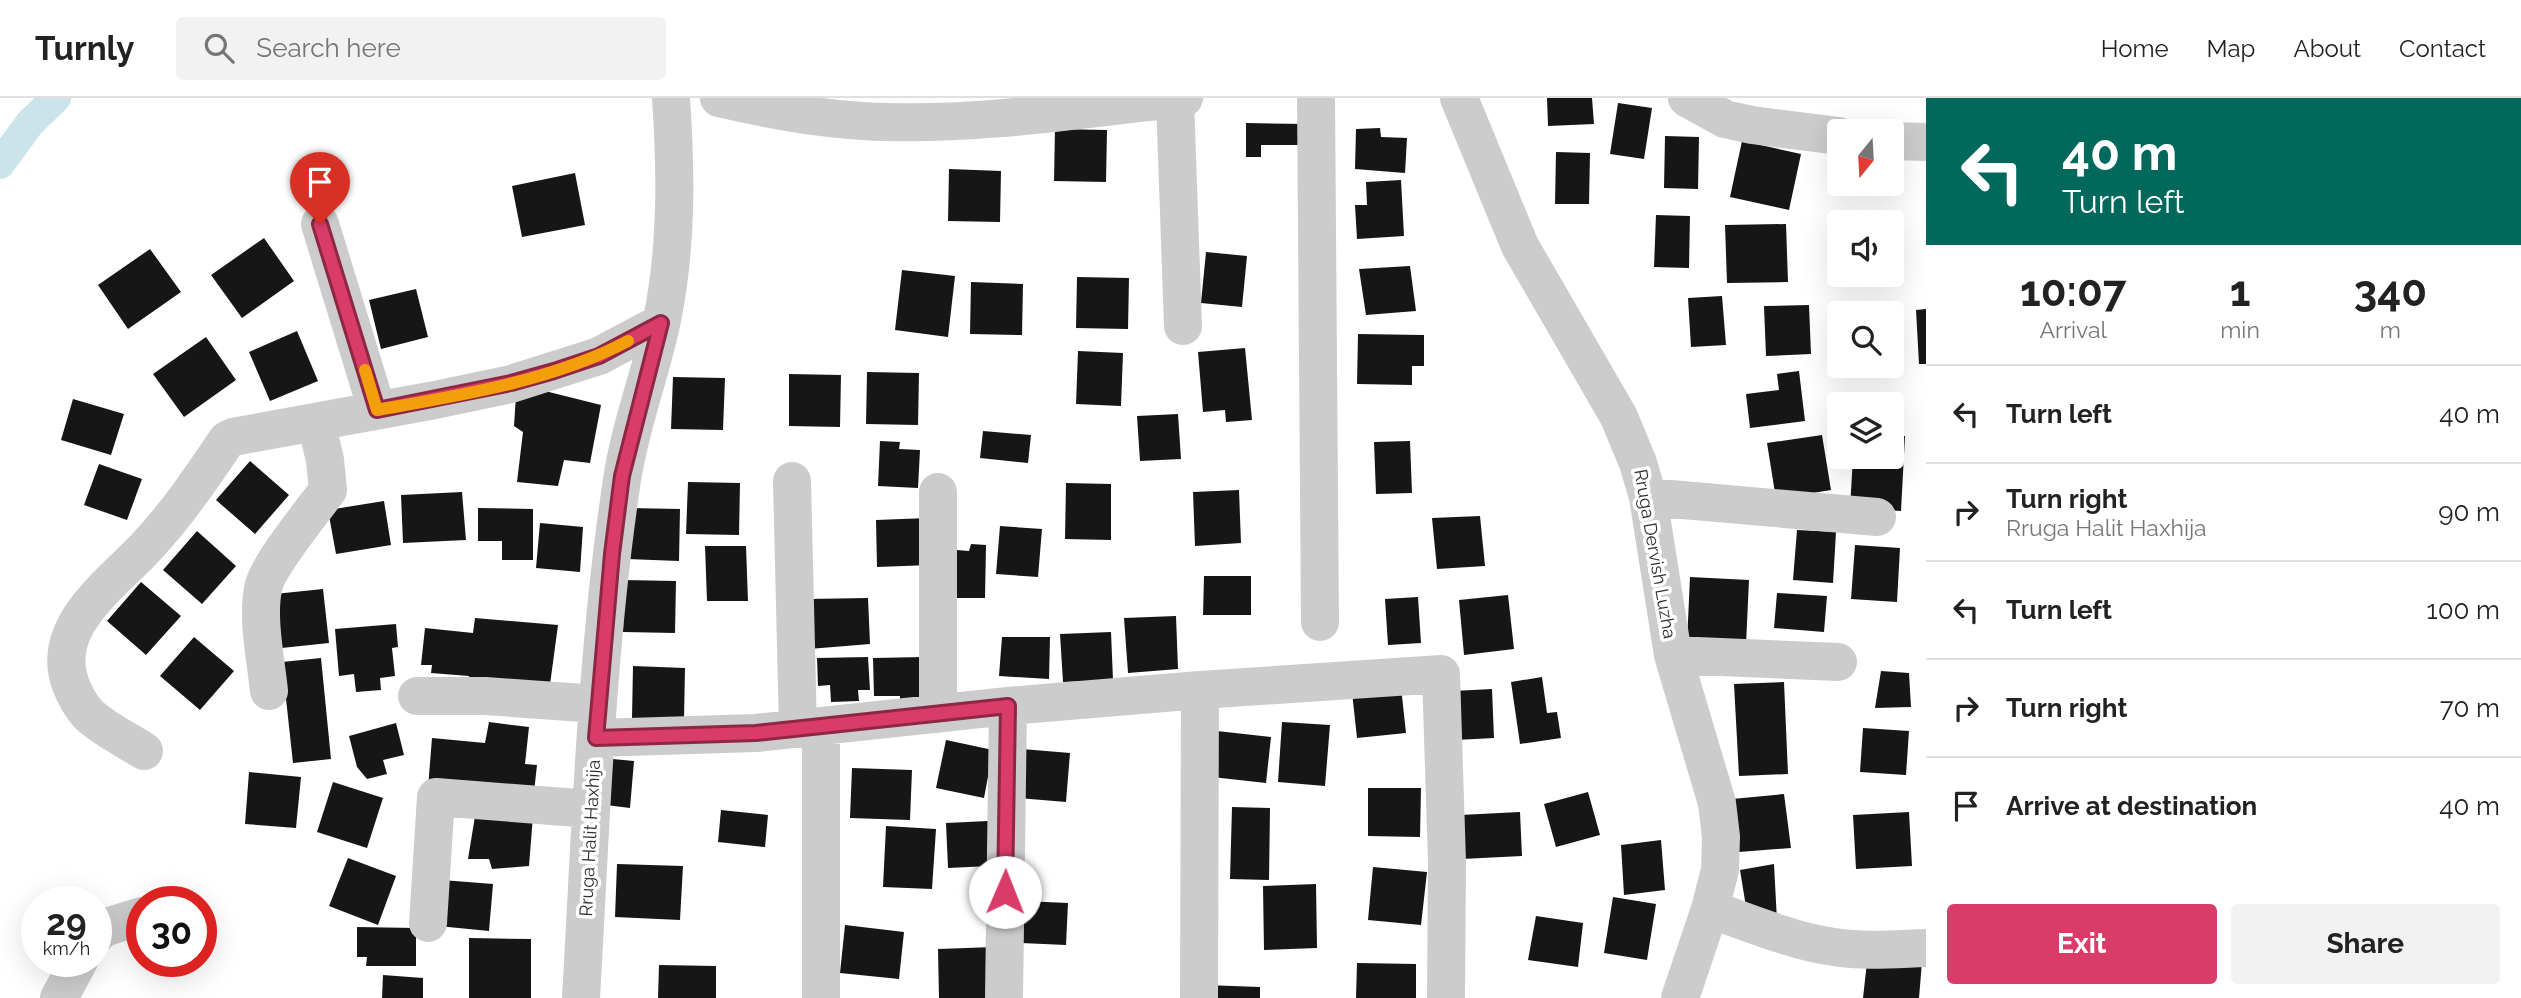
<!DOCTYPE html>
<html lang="en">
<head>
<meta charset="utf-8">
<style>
	body { margin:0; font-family:Raleway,sans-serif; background:#f2f2f2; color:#222; height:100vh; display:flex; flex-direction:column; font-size:26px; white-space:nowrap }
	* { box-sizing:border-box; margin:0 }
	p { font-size:23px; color:#767676 }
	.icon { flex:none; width:38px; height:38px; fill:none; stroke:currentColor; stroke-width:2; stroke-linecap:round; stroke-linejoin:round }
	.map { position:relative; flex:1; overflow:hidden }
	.details { display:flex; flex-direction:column; background:#fff; width:595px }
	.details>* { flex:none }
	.guide { background:#00695c; color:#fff; overflow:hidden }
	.needle { width:46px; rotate:198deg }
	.tools { position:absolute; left:1827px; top:21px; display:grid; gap:14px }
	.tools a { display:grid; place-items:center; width:77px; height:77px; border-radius:7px; background:#fff; box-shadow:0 7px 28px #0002; font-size:35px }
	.speed { position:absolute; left:21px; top:788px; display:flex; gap:14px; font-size:35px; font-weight:700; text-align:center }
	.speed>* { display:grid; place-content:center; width:91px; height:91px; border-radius:50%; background:#fff; box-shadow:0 7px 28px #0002; line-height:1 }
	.speed small { font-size:18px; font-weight:400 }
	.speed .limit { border:10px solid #d22; background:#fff; color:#111 }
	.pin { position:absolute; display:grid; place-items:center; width:60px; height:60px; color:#fff; margin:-72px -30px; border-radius:50% 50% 50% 0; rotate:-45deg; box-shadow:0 0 7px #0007 }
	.pin .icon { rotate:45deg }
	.me { position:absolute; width:77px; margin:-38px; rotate:1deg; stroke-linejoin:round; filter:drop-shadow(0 0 5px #0008) }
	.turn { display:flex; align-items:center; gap:24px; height:147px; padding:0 21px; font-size:32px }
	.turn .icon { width:91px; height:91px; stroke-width:2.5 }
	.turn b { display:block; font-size:49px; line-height:60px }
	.eta { display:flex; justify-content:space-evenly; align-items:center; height:119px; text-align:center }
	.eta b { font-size:42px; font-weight:700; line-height:49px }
	.action { display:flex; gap:14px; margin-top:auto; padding:14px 21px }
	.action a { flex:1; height:80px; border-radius:7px; background:#da3c69; color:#fff; font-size:28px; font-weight:700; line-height:80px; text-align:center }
	.action a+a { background:#f2f2f2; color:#222 }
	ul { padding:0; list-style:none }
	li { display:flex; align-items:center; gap:21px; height:98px; padding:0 21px; border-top:2px solid #e0e0e0 }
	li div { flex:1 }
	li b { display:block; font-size:26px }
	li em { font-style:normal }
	header { display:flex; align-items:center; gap:42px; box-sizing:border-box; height:98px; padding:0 35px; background:#fff; border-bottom:2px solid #e0e0e0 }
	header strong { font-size:33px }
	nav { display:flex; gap:38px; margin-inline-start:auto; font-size:24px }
	.search { width:490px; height:63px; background:#f2f2f2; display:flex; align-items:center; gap:18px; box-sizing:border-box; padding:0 24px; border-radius:7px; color:#767676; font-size:26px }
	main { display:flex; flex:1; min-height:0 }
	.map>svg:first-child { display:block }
</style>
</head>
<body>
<header>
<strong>Turnly</strong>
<div class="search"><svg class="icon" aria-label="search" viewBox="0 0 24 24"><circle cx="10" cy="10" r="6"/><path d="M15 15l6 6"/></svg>Search here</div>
<nav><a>Home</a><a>Map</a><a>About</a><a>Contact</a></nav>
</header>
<main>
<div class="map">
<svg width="1926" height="900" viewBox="0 0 1926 900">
	<rect width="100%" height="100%" fill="#fff"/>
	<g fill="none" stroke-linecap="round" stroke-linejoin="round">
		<path stroke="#cbe4ea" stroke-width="30" d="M0,66L30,25L56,0"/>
	</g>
	<path fill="#161616" d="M1547,0H1592L1594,26L1548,28Z
		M1618,5L1652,10L1644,61L1610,56Z
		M1246,25L1304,26V47H1261V59H1246Z
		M1380,30L1381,39L1407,40L1405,75L1355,71L1356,31Z
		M1055,31L1107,32L1106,84L1054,83Z
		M1665,38L1699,39L1698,91L1664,90Z
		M1742,43L1801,56L1789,112L1730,99Z
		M1556,54L1590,55L1589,106H1555Z
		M949,71L1001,73L1000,124L948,123Z
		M575,75L585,127L522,139L512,88Z
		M1401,82L1404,138L1357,141L1355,107H1367L1366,84Z
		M1656,117L1690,118L1689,170L1654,169Z
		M1786,126L1788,184L1727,185L1725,127Z
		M264,140L294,183L242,220L211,177Z
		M150,151L181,194L128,231L98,187Z
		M1206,154L1247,158L1242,209L1201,205Z
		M1410,168L1416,213L1366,217L1359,171Z
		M902,172L955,178L948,239L895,232Z
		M1077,179L1129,180L1128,231L1076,230Z
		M971,184L1023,186L1022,237L970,236Z
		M416,191L428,239L381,251L369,202Z
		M1722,198L1726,247L1691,249L1688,200Z
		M1809,207L1811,256L1766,258L1764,208Z
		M1926,211V266H1919L1916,212Z
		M1892,218H1895L1897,267H1892Z
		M297,233L318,283L270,303L249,254Z
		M1358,236L1424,237V268H1412V287L1357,286Z
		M206,239L236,282L184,319L153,276Z
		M1245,250L1252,322L1226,324L1225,312L1203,314L1198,254Z
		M1078,253L1123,255L1121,308L1076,306Z
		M1799,273L1805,323L1750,330L1746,296L1779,292L1777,276Z
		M867,274L919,275L918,327L866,326Z
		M789,276L841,277L840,329L789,328Z
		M673,279L725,280L723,332L671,331Z
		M529,289L601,307L590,365L564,362L558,388L517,384L523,334L514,328L516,297Z
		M73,301L124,316L111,357L61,342Z
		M1178,316L1181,361L1140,363L1137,318Z
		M983,333L1031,337L1028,365L980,360Z
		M1822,337L1831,392L1776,401L1767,345Z
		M1892,337L1905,338L1901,413L1850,410L1853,359H1892Z
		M880,343L900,344L899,351L920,352L918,390L878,388Z
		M1410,343L1412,395L1376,396L1374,344Z
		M250,363L289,397L255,436L216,402Z
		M99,366L142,381L127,422L84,407Z
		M688,384L740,385L739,437L686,436Z
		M1066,385L1111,386V442L1065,441Z
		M1239,392L1241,445L1195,448L1193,394Z
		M462,394L466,442L403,445L401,397Z
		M384,403L391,447L336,456L328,412Z
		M478,410L533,411V462H502V443H478Z
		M628,410L680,411L679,463L627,461Z
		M1480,418L1485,468L1437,471L1432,420Z
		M928,420L930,467L877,469L876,422Z
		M540,425L583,429L580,474L536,470Z
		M1000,428L1042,431L1038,479L996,476Z
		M1797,432L1836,434L1833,485L1793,482Z
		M197,433L236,468L202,506L163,472Z
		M971,446L986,447L985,500H945L944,451L969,453Z
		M1855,447L1900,450L1897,504L1851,501Z
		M705,448H746L748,503H707Z
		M1204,478H1251V517H1203Z
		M1690,479L1749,482L1746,547L1687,545Z
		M624,482L676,483L675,535L623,534Z
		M141,484L181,518L146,557L107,523Z
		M323,491L329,545L272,551L265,497Z
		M1777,495L1827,498L1824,534L1774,530Z
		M1508,497L1514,551L1464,557L1459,502Z
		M1418,499L1421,545L1388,547L1385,501Z
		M868,500L870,546L809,551L807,501Z
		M1176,518L1178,571L1128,575L1124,520Z
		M475,520L558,527L549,594L471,587L469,578L431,575L432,567H421L425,530L473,535Z
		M396,526L398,549L392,550L395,578L380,580L381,592L356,594L354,576L339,578L335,531Z
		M1111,534L1113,582L1063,584L1060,536Z
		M194,539L234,573L200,612L160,578Z
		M1002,539H1050L1049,581L999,578Z
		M868,559L870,592H858L859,603L831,604L830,587L818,588L817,560Z
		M924,559L925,612L900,613V598H874L873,560Z
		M321,560L331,661L293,665L282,564Z
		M633,568L685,570L684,621L632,620Z
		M1881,573L1909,575L1911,609L1875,610Z
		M1542,579L1547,615L1557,614L1561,640L1520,646L1511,584Z
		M1784,584L1788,676L1739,678L1734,586Z
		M1401,589L1406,635L1357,640L1352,594Z
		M1492,591L1494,640L1456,642L1453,593Z
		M489,624L529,629L525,666L537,667L534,694L428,690L432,640L485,645Z
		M1282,624L1330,627L1325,688L1278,684Z
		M396,625L404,657L383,662L387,676L367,681L357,669L349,638Z
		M1863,630L1909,633L1906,677L1860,674Z
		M1217,633L1271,639L1266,685L1212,679Z
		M946,642L993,652L984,700L936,690Z
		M1022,651L1070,655L1066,704L1018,700Z
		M602,660L634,663L630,710L598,706Z
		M852,670L912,672L910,722L850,720Z
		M249,674L301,679L296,730L245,726Z
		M333,684L383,700L367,750L317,734Z
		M1368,690H1421L1420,739L1368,738Z
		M1588,694L1600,737L1556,749L1544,706Z
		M1784,696L1791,750L1739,754L1732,701Z
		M1232,709L1270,710L1269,782L1230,781Z
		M476,712L533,718L529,768L492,771L489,761H468Z
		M721,712L768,717L765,749L718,744Z
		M1520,714L1522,758L1462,761L1460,717Z
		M1909,714L1912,768L1856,771L1853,717Z
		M988,723L990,768L948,770L946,725Z
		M886,728L936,731L932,791L883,789Z
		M1661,742L1665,792L1624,797L1621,747Z
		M348,760L396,778L378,827L329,808Z
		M617,766L683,768L680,822L615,819Z
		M1774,766L1777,823L1747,815L1740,772Z
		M1373,769L1427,774L1421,827L1368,822Z
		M442,782L493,786L489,833L438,828Z
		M1316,786L1317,850L1264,852L1263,788Z
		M1613,799L1656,806L1647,862L1604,855Z
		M1023,803L1068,805L1066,847L1021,845Z
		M1536,818L1583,825L1578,869L1528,862Z
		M845,827L904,834L899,881L840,875Z
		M357,829L416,830V868H366L367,859H357Z
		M469,840L531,841V900H469Z
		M994,849L996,900H939L938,851Z
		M1867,864H1922L1919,900H1863Z
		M1357,865L1416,866V900H1356Z
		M659,867L716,868V900H658Z
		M383,877L423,880V900H382Z
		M1205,887L1260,889V900H1204Z"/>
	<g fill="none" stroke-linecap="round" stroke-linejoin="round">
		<path stroke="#ccc" stroke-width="38" d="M719,0C774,13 830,23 887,24C986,27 1086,10 1184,0
			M1316,0L1320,524
			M1459,0L1520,148L1619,319L1638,365L1648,399L1673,557L1717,705L1721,739L1720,772L1710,811L1680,900
			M1687,0L1725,21L1752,27L1839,38
			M1175,1L1183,228
			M1892,43L1926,44
			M320,126L377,312
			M792,383L798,631
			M938,394V616
			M1648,399L1877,419
			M1673,557L1838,564
			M269,593C266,563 257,521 263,491C266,469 313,413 328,392L325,362L316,324
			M417,598H485L597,606
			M821,628V900
			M596,640L756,635L1008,608L1200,592L1441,576L1447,764L1446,900
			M144,653C128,643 110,634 95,622C85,615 78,603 73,592C45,531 110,488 147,448C177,416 202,379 227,342L233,339L435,302L511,286L599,258L661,225
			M1710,811C1750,825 1792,843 1834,849C1864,854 1896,851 1926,850
			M428,825L436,699L591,711
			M96,837L103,830L142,818
			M59,900L79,863
			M581,900C591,727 596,553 622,382C630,328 651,275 662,222C677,148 676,75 671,0
			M1004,900L1008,608
			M1199,900L1200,592"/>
	</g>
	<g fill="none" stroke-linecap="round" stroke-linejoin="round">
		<g stroke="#8e2744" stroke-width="18">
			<path id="route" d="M320,126L377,312L511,285L554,273L599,258L661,225L622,378L612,456L596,640L756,635L1008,608L1005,794"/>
		</g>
		<use href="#route" stroke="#da3c69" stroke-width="12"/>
		<path stroke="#f59e0b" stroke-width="12" d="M365,272L377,312C462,297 552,283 628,243"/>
	</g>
	<g text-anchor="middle" stroke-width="7" stroke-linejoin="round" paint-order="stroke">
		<g font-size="18" fill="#2f2f2f" stroke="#fff">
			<text transform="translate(1655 456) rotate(80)" y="6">Rruga Dervish Luzha</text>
			<text transform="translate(590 740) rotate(-87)" y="6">Rruga Halit Haxhija</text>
		</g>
	</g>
</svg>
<div class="tools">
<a><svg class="needle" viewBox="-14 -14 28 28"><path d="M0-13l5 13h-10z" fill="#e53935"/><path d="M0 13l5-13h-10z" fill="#767676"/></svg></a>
<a><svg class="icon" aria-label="sound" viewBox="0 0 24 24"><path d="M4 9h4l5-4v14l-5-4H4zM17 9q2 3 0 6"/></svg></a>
<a><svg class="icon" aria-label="search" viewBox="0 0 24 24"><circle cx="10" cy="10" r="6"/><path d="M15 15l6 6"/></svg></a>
<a><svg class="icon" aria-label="layers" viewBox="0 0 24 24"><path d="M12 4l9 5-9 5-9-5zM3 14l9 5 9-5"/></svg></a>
</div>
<div class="speed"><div>29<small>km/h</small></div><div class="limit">30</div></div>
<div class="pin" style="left:320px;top:126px;background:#d93025"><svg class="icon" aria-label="arrive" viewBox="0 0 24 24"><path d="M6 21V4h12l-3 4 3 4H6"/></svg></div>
<svg class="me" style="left:1005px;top:794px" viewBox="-20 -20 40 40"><circle r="19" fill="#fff"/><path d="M0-13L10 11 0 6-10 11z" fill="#da3c69"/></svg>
</div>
<section class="details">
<div class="guide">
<div class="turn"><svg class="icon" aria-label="left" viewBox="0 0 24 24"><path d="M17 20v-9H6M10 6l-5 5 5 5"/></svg><div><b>40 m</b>Turn left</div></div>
</div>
<div class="eta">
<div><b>10:07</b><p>Arrival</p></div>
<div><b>1</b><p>min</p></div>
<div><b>340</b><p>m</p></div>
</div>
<ul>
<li><svg class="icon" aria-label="left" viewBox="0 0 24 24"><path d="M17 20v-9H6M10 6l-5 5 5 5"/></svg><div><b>Turn left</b></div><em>40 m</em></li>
<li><svg class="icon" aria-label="right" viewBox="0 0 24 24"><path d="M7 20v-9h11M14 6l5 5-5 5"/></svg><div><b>Turn right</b><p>Rruga Halit Haxhija</p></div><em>90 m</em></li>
<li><svg class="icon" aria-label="left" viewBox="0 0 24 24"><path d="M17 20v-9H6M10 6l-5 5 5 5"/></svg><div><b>Turn left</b></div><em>100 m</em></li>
<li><svg class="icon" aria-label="right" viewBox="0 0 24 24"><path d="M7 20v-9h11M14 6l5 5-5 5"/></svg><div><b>Turn right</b></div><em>70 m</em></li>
<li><svg class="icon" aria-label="arrive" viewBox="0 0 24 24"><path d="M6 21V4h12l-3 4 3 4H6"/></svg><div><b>Arrive at destination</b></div><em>40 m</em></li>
</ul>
<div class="action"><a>Exit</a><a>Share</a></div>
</section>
</main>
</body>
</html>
